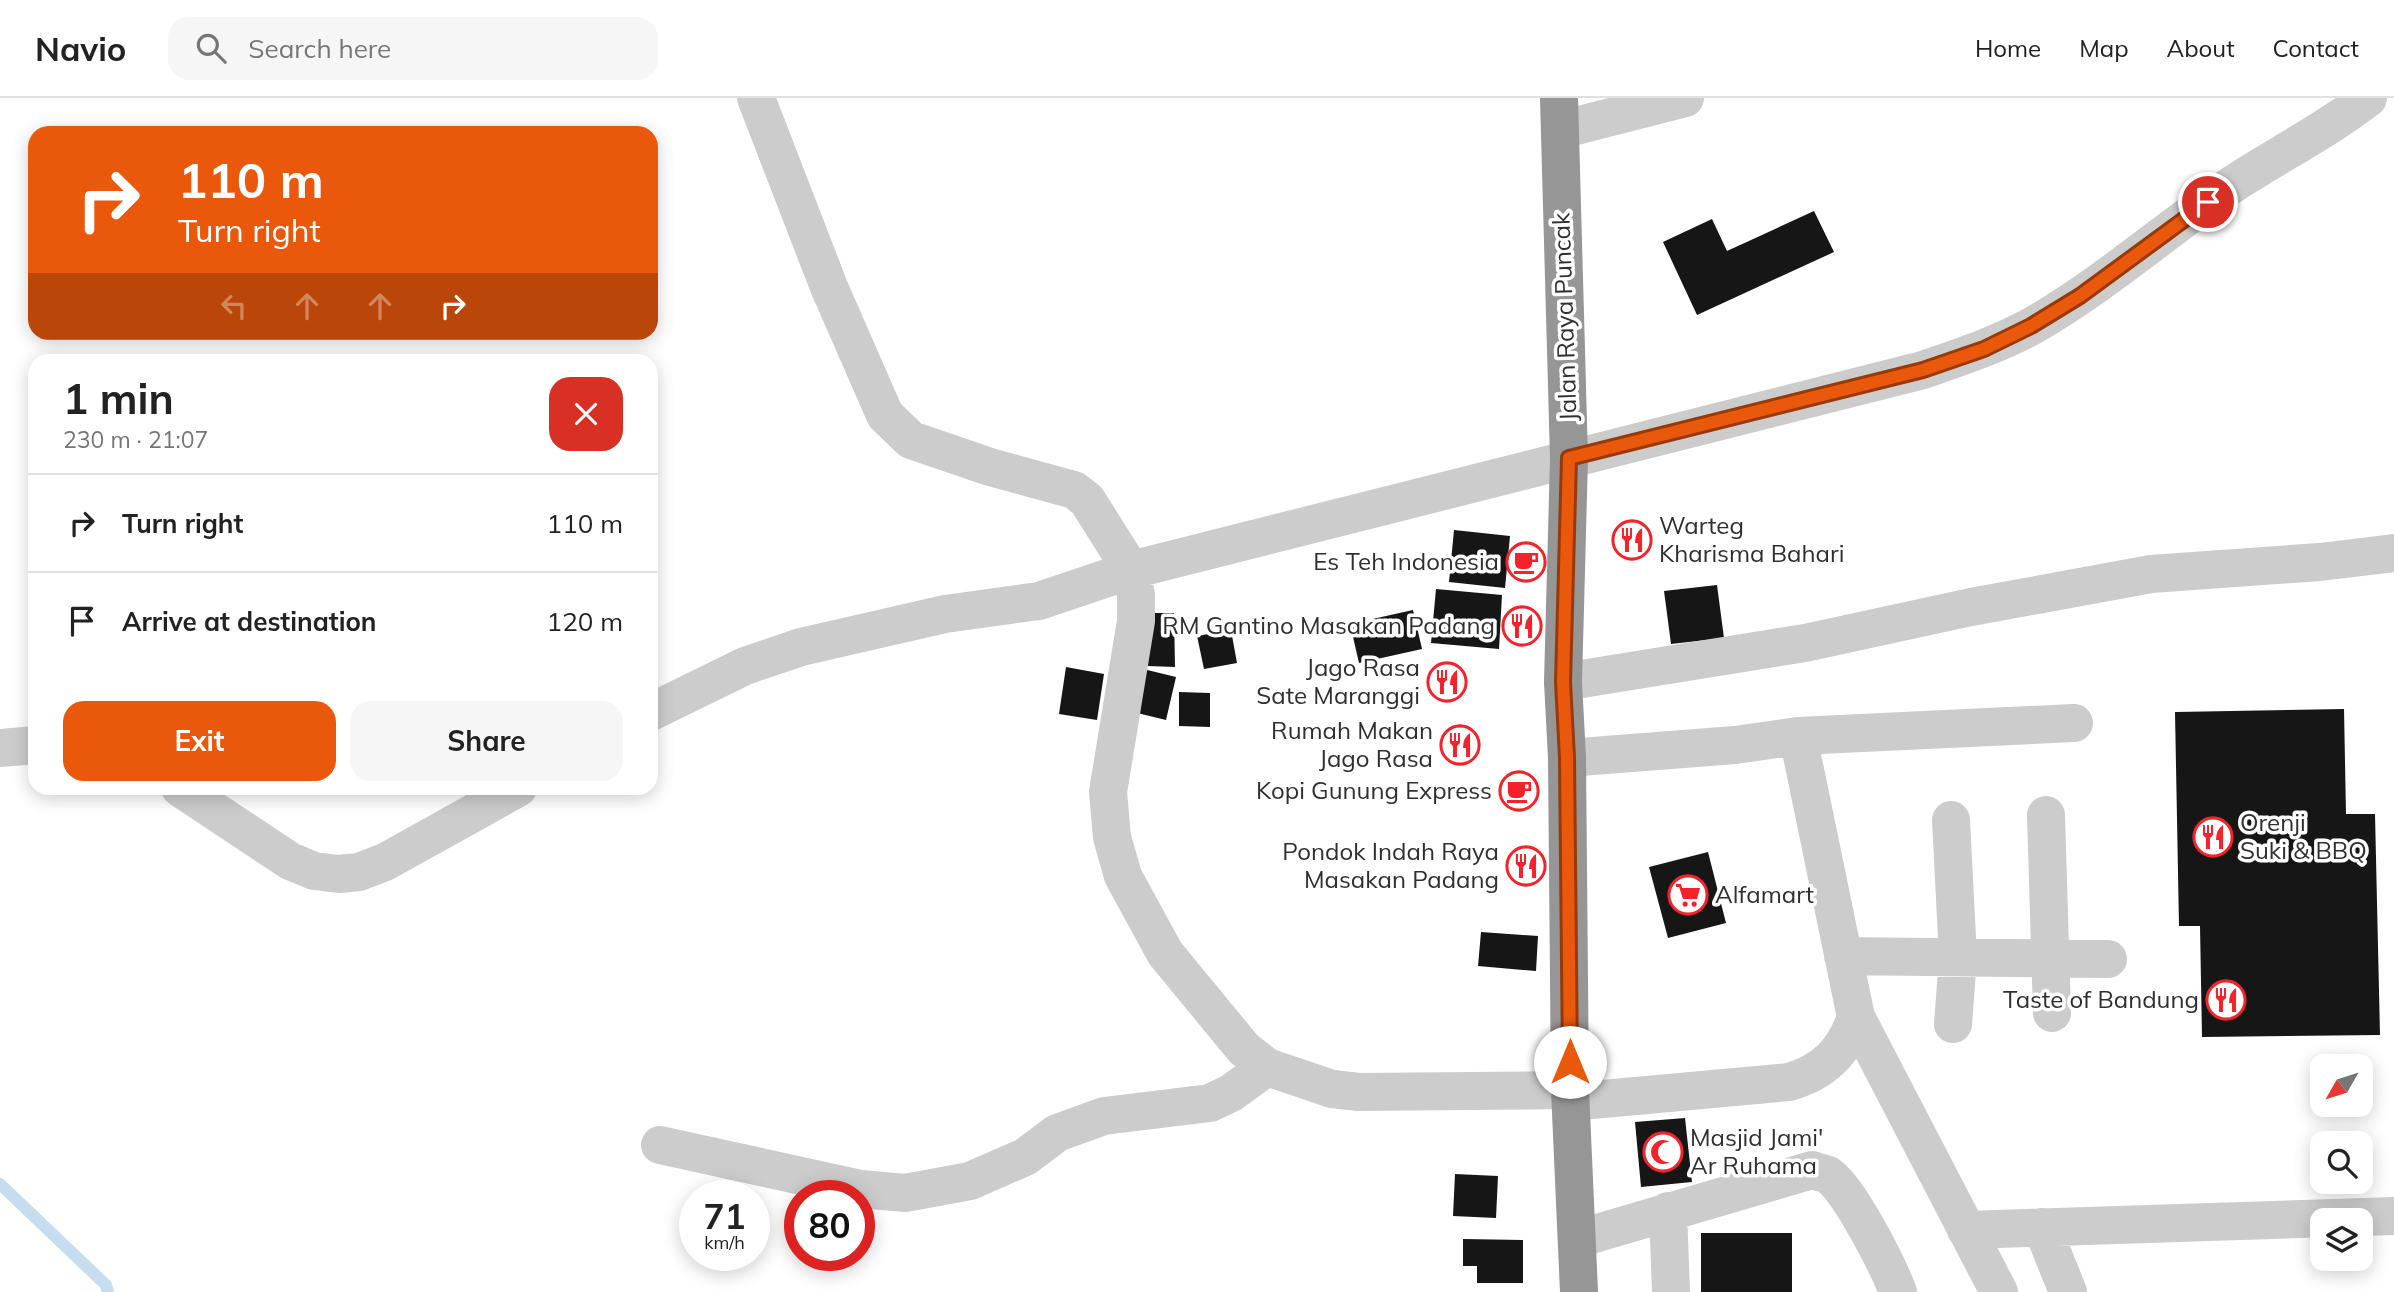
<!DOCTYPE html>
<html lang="en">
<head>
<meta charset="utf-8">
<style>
	body { margin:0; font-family:Mulish,sans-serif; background:#f6f6f6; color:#222; height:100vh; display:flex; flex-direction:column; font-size:26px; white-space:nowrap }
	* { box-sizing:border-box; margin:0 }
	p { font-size:23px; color:#767676 }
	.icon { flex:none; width:38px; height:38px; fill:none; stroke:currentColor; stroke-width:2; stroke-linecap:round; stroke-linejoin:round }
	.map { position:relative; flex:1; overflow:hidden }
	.panel { position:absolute; left:28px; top:256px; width:630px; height:441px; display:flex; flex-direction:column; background:#fff; border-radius:21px; box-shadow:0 4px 18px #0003 }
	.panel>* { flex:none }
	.guide { position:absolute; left:28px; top:28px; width:630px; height:214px; border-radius:21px; box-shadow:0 4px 18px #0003; background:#ea580c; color:#fff; overflow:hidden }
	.needle { width:46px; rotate:231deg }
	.controls { position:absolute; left:2310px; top:956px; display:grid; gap:14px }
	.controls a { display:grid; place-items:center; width:63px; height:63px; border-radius:14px; background:#fff; box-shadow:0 4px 18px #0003; font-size:35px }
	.speed { position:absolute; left:679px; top:1082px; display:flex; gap:14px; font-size:35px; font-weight:700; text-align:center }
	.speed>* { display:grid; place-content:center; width:91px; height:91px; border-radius:50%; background:#fff; box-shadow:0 4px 18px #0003; line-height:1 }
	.speed small { font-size:18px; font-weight:400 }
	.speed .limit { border:10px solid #d22; background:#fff; color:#111 }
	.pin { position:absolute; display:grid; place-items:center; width:60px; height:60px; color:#fff; margin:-30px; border:4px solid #fff; border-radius:50%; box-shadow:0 2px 7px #0007 }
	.me { position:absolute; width:77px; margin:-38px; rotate:0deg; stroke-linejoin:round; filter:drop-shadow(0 0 5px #0008) }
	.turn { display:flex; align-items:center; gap:24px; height:147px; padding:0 35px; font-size:32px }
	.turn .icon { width:91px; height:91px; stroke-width:2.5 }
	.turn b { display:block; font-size:49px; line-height:60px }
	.lanes { display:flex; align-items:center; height:66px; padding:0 35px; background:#0003; justify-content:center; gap:35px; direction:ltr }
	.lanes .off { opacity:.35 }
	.round { display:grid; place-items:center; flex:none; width:74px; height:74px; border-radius:21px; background:#f6f6f6 }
	.summary { display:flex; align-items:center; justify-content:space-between; height:119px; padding:0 35px }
	h1 { font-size:42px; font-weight:700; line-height:52px }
	.button { display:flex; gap:14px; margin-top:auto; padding:14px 35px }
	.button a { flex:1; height:80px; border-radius:21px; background:#ea580c; color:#fff; font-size:28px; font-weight:700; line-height:80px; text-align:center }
	.button a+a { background:#f6f6f6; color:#222 }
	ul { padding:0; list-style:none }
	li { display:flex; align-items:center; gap:21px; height:98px; padding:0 35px; border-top:2px solid #e0e0e0 }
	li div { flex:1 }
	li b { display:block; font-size:26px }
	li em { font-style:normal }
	header { display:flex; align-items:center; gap:42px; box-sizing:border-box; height:98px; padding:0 35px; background:#fff; border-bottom:2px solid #e0e0e0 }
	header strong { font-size:33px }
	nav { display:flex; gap:38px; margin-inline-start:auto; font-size:24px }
	.search { width:490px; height:63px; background:#f6f6f6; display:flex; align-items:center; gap:18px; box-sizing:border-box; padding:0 24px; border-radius:21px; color:#767676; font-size:26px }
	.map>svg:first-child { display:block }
</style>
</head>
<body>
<header>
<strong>Navio</strong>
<div class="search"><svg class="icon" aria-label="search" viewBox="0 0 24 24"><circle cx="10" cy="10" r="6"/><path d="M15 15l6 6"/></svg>Search here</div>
<nav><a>Home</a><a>Map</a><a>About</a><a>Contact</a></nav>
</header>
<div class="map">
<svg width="2394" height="1194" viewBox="0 0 2394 1194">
	<rect width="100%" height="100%" fill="#fff"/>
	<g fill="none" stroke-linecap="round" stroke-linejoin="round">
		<path stroke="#c5ddef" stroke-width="12" d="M0,1086L106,1187L108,1194"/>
	</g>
	<path fill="#161616" d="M1814,113L1834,154L1697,217L1663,144L1712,121L1727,153Z
		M1454,432L1510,438L1505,490L1449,484Z
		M1717,487L1724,540L1671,546L1664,493Z
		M1436,491L1502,497L1499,551L1431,545Z
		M1413,512L1422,551L1359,565L1350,526Z
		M1147,515H1174L1175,569L1147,568Z
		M1231,532L1237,565L1204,571L1197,538Z
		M1066,569L1104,576L1097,622L1059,616Z
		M1135,569L1176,579L1166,622L1125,612Z
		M1179,594L1210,595V629L1179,628Z
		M2344,611L2346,716H2375L2380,937L2202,939L2200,828H2179L2175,614Z
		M1708,754L1726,825L1668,840L1649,769Z
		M1481,834L1538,838L1536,873L1478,868Z
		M1685,1020L1692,1084L1641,1089L1635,1024Z
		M1455,1076L1498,1078L1496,1120L1453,1118Z
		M1701,1135H1792V1194H1701Z
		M1463,1141L1523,1142V1185H1477V1168H1463Z"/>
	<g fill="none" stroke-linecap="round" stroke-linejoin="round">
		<path stroke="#ccc" stroke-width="38" d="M756,0L829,189L885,317L911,342L990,369L1074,392L1087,402L1131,472L1136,497V523L1108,694L1112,739L1123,778L1165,855L1244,951L1267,969L1332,991L1359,994L1570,992
			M1560,32L1685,0
			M1563,584L1805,545L1971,509L2151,476L2320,464L2394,455
			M651,614L745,568L801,549L945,516L1039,503L1131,472L1923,272C1960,259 1997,247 2032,228C2100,189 2160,137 2224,92C2271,60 2323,35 2368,0
			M1798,638L2074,625
			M0,650L35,647
			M1567,660L1735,647L1798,638L1856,919L1999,1194
			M180,690L290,763L314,773L339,776L359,774L385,764L518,690
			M2046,717L2052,915
			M1951,722L1958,860L1953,926
			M1843,858L2108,861
			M1570,1004L1789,984C1824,974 1844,954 1856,919
			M660,1047L861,1091L905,1095L970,1083L1025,1059L1057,1035L1104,1018L1210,1005L1231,995L1267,969
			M1668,1113L1671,1194
			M2042,1129L2068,1194
			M1966,1132L2394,1118
			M1577,1141L1812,1072C1817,1074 1824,1075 1828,1077C1850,1092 1888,1168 1898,1194"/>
		<path stroke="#969696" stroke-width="38" d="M1559,0L1569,360L1563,584L1567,660L1570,992L1579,1194"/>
	</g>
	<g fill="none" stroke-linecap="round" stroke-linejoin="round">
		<g stroke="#983908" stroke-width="18">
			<path id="route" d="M1570,964L1567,660L1563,584L1569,360L1923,272L1984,251L2031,228L2080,198L2208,104"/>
		</g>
		<use href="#route" stroke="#ea580c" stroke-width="12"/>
	</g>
	<defs>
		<g id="restaurant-ring" transform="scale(2.0125)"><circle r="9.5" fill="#fff" stroke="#f4222a" stroke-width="1.5"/><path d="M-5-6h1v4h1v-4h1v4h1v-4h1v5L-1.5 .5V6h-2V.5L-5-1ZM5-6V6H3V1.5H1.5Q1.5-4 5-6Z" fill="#f4222a"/></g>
		<g id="cafe-ring" transform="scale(2.0125)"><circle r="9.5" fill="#fff" stroke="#f4222a" stroke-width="1.5"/><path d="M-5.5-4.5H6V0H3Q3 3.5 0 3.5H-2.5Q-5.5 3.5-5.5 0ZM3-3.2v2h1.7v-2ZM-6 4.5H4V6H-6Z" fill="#f4222a"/></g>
		<g id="supermarket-ring" transform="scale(2.0125)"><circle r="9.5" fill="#fff" stroke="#f4222a" stroke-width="1.5"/><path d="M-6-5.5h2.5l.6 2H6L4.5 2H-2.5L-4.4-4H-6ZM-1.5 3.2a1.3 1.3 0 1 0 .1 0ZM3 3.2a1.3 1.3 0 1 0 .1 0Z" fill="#f4222a"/></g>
		<g id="mosque-ring" transform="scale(2.0125)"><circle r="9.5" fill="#fff" stroke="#f4222a" stroke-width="1.5"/><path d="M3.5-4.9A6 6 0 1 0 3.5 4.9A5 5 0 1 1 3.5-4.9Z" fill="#f4222a"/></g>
	</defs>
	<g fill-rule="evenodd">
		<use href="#restaurant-ring" x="1632" y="442"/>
		<use href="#cafe-ring" x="1526" y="464"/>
		<use href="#restaurant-ring" x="1522" y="528"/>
		<use href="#restaurant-ring" x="1447" y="584"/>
		<use href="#restaurant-ring" x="1460" y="647"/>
		<use href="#cafe-ring" x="1519" y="693"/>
		<use href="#restaurant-ring" x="2213" y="739"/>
		<use href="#restaurant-ring" x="1526" y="768"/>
		<use href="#supermarket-ring" x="1688" y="797"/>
		<use href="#restaurant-ring" x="2226" y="902"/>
		<use href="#mosque-ring" x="1663" y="1054"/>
	</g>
	<g text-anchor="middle" stroke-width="7" stroke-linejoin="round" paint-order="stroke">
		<g font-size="24" fill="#2f2f2f" stroke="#fff">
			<text transform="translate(1565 219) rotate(-92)" y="8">Jalan Raya Puncak</text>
		</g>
		<g font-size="24" fill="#2f2f2f" stroke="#fff" text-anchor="end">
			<text x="1659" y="436" text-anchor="start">Warteg<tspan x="1659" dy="28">Kharisma Bahari</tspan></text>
			<text x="1499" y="472">Es Teh Indonesia</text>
			<text x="1495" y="536">RM Gantino Masakan Padang</text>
			<text x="1420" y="578">Jago Rasa<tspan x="1420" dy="28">Sate Maranggi</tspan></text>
			<text x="1433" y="641">Rumah Makan<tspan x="1433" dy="28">Jago Rasa</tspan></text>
			<text x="1492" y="701">Kopi Gunung Express</text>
			<text x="2240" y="733" text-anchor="start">Orenji<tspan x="2240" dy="28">Suki &amp; BBQ</tspan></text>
			<text x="1499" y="762">Pondok Indah Raya<tspan x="1499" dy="28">Masakan Padang</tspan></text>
			<text x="1715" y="805" text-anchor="start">Alfamart</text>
			<text x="2199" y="910">Taste of Bandung</text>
			<text x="1690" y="1048" text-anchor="start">Masjid Jami'<tspan x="1690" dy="28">Ar Ruhama</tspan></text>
		</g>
	</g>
</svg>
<div class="controls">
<a><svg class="needle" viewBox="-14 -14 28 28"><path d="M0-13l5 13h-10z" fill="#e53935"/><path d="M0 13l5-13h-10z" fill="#767676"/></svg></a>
<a><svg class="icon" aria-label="search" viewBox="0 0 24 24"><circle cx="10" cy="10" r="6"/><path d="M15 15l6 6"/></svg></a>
<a><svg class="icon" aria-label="layers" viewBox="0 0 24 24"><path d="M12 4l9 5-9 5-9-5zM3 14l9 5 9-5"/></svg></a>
</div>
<div class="speed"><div>71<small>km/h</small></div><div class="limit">80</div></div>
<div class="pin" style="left:2208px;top:104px;background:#d93025"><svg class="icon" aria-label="arrive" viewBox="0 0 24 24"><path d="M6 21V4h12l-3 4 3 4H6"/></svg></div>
<svg class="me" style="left:1570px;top:964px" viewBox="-20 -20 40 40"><circle r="19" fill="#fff"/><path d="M0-13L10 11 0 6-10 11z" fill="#ea580c"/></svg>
<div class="guide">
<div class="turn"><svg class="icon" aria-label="right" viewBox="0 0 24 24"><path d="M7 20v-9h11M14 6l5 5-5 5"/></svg><div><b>110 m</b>Turn right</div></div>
<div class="lanes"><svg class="icon off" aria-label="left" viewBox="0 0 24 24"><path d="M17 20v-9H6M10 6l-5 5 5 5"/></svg><svg class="icon off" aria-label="ahead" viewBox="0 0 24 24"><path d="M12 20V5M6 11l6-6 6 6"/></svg><svg class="icon off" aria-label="ahead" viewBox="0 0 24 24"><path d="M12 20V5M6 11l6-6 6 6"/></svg><svg class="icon" aria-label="right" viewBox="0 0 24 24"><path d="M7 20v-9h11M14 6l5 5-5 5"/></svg></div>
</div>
<section class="panel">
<div class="summary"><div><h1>1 min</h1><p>230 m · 21:07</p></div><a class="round" style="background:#d93025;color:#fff"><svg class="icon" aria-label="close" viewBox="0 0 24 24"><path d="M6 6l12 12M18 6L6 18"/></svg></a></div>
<ul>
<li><svg class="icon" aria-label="right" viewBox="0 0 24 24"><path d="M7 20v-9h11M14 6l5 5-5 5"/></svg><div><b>Turn right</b></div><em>110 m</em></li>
<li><svg class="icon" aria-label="arrive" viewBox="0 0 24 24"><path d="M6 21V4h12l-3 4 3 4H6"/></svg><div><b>Arrive at destination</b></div><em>120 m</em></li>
</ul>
<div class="button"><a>Exit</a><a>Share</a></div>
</section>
</div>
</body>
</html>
